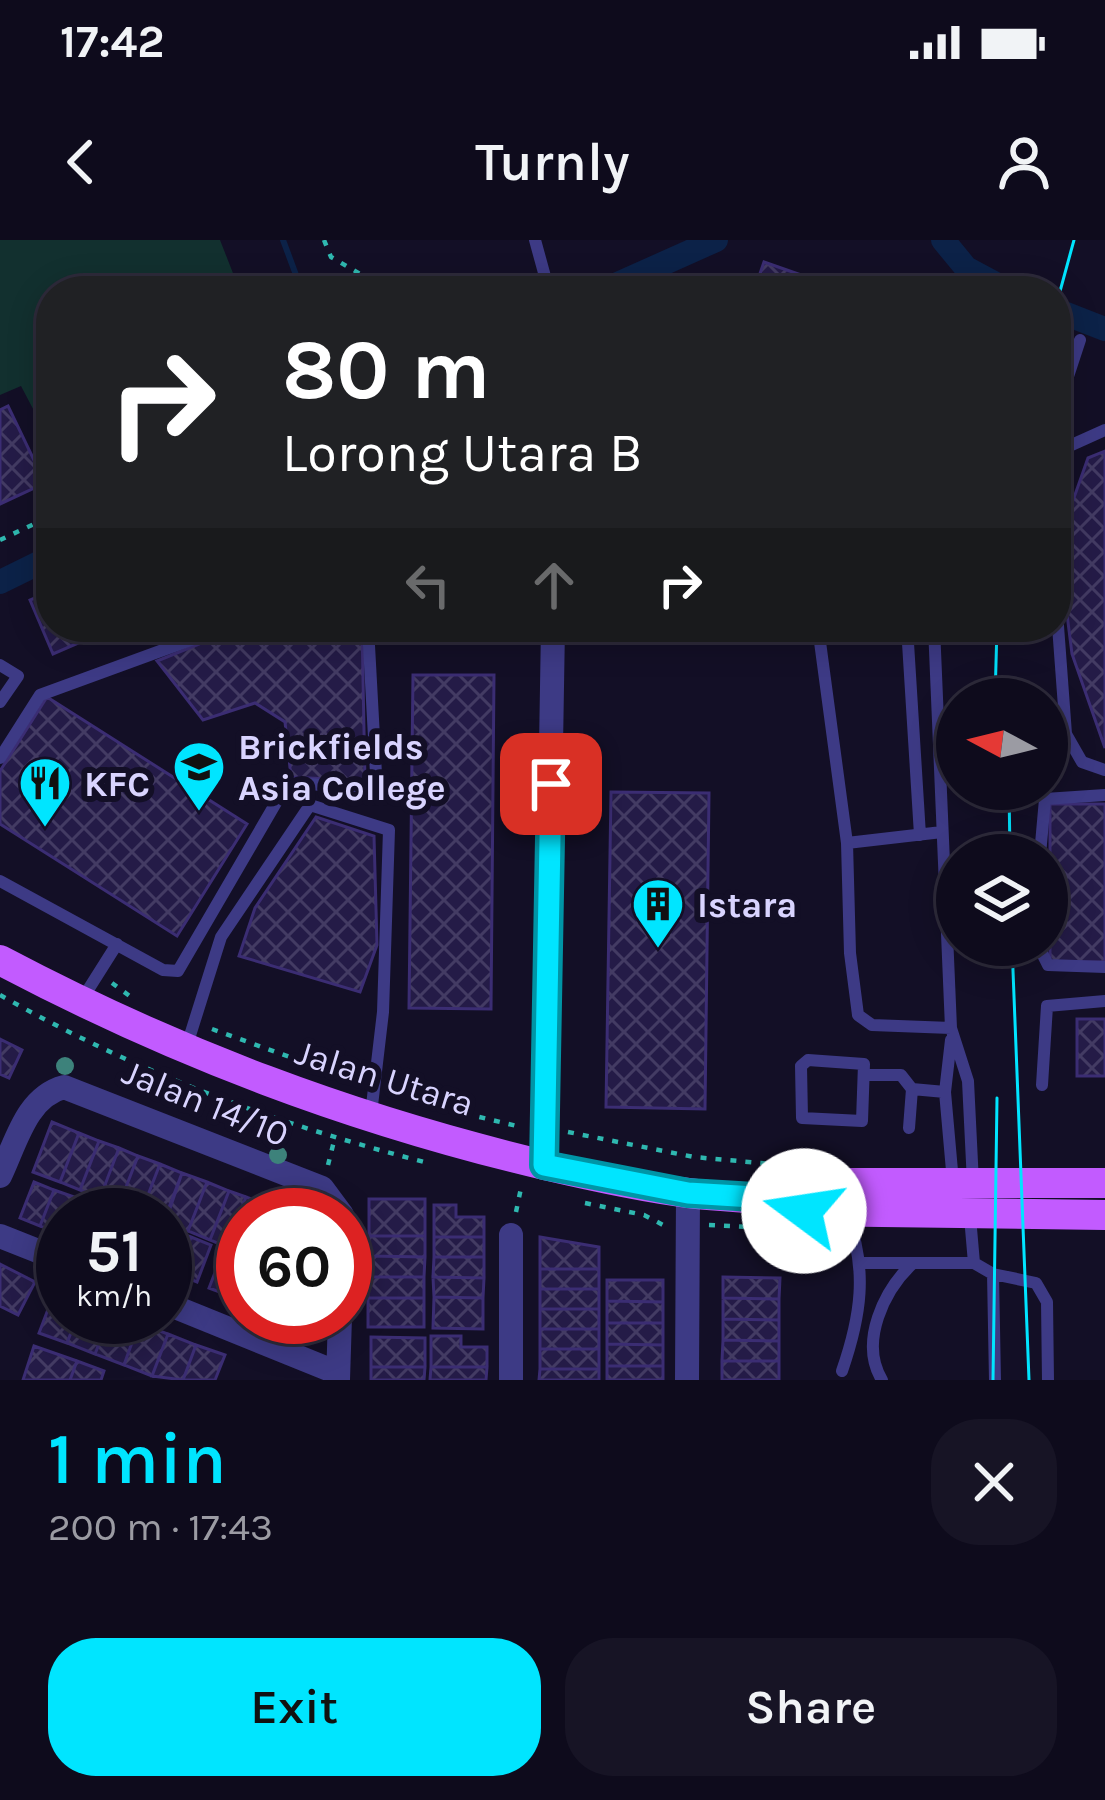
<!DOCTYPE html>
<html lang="en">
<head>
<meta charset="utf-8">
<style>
	body { margin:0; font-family:Karla,sans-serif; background:#171425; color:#f1f3f6; height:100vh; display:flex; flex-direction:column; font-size:45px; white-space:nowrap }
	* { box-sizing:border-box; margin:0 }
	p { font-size:39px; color:#9b9ba3 }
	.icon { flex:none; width:66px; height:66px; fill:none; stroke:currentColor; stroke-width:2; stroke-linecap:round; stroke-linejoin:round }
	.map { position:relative; height:1140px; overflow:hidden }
	.drawer { display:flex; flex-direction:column; background:#0e0b1c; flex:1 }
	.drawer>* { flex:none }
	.hud { position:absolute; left:36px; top:36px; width:1035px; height:366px; border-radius:48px; box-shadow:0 6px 30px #0003,0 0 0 3px #2e2b3b; background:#202124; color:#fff; overflow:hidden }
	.needle { width:78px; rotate:277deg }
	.controls { position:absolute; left:936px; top:438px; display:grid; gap:24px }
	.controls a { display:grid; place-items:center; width:132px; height:132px; border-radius:50%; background:#0e0b1c; box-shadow:0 6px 30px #0003,0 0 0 3px #2e2b3b; font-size:60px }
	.speed { position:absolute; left:36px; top:948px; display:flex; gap:24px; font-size:60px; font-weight:700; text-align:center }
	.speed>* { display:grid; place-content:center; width:156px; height:156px; border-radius:50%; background:#0e0b1c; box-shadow:0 6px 30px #0003,0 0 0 3px #2e2b3b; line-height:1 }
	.speed small { font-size:30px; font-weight:400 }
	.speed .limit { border:18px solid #d22; background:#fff; color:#111 }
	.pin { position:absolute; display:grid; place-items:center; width:102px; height:102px; color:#fff; margin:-51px; border-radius:24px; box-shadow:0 6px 18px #0006 }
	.me { position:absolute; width:132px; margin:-66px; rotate:284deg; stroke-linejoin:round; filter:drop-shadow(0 0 9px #0008) }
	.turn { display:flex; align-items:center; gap:42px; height:252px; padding:0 48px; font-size:54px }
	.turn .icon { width:156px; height:156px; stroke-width:2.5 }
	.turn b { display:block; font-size:84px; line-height:102px }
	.lanes { display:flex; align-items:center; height:114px; padding:0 48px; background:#0003; justify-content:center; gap:60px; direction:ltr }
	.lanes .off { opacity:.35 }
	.round { display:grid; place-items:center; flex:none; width:126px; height:126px; border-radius:48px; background:#171425 }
	.head { display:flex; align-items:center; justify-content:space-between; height:204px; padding:0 48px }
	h1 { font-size:72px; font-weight:600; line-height:90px; color:#00e5ff }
	.cta { display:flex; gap:24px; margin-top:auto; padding:24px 48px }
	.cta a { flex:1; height:138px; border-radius:48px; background:#00e5ff; color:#111; font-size:48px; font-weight:600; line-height:138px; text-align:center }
	.cta a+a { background:#171425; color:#f1f3f6 }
	.status { display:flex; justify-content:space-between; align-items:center; height:84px; padding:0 60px; background:#0e0b1c; direction:ltr }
	.status svg { height:33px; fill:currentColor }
	header { display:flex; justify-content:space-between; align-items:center; height:156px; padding:0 48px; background:#0e0b1c; font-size:54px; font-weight:600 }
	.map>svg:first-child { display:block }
</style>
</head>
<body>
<div class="status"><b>17:42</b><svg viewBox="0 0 49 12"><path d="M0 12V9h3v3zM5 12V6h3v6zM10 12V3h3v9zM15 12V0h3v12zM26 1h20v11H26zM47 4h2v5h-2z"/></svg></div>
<header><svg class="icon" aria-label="back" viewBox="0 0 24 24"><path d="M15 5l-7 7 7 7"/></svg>Turnly<svg class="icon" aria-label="person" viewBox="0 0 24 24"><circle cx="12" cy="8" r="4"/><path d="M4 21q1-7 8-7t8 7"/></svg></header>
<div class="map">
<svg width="1105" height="1140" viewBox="0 0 1105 1140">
	<defs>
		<pattern id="building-cross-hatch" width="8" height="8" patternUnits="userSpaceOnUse" patternTransform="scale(3)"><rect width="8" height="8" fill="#241b47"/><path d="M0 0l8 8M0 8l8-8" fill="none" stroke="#433b63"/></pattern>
	</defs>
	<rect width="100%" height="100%" fill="#130f26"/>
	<path fill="#12302f" d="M0,0H220L240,51H51V203L21,146L0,155Z"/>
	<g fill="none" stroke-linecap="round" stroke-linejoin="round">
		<path stroke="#0c2248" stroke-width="6" d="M283,0L302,51"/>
		<path stroke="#0c2248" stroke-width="24" d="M943,0L966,28L1009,51
			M602,51L716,0
			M1056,70L1105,89
			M0,342L51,317"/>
	</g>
	<path fill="url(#building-cross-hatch)" stroke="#3b2d73" stroke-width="3" d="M764,22L824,43L821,51H754Z
		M8,166L45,243L0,264V170Z
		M1105,211V508L1072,414L1058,303L1088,218Z
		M51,351V387H115L53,414L30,360Z
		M241,387H362L365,541L291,537L285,482L255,463L203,480L157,421Z
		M394,387H518V398L394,397Z
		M413,435H494L491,769L409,768Z
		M47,457L247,584L177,696L0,584V531Z
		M611,552L709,553L705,869L606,867Z
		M1050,564H1105V722H1050Z
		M316,577L374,596L377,705L360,752L239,716L255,668Z
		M1077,779H1105V836H1077Z
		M0,799L22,810L9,838L0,834Z
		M52,882L79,893L60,942L33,932Z
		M79,893L99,901L80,950L60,942Z
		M99,901L119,908L100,958L80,950Z
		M119,908L138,916L119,965L100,958Z
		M138,916L160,924L141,973L119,965Z
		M160,924L182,933L165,978L141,973Z
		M182,933L207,942L188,991L165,983Z
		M34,942L54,950L40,986L20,978Z
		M207,942L229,951L210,1000L188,991Z
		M54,950L74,957L60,994L40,986Z
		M229,951L246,957L227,1007L210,1000Z
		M246,957L264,964L260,975H243V1013L227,1007Z
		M369,959H425V996H369Z
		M434,965H456V977H484V997H434Z
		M171,989L191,997L177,1034L165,1030Z
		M369,996H425V1017L369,1016Z
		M191,997L211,1005L197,1042L177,1034Z
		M434,997H484V1017H434Z
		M540,997L599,1007V1029H540Z
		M223,1012L242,1019L228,1055L209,1048Z
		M369,1016L425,1017L424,1037H368Z
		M434,1017H484V1038L433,1037Z
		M0,1024L35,1042L18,1075L0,1066Z
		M540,1029H599V1049H540Z
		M368,1037H424V1058H368Z
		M433,1037L484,1038L483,1058L434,1057Z
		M723,1037L780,1038L779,1059L723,1058Z
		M607,1040H663V1062L607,1061Z
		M540,1049H599V1069H540Z
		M55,1051L63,1054V1077H77L67,1103L39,1093Z
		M434,1057L483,1058V1089L433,1088Z
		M368,1058H424V1087H368Z
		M723,1058L779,1059V1080L723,1079Z
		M607,1061L663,1062V1083H607Z
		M540,1069H599V1089H540Z
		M77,1077H110L95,1114L67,1103Z
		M110,1077L139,1083L124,1125L95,1114Z
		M723,1079L779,1080V1101L723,1100Z
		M139,1083L168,1094L152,1136L124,1125Z
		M607,1083H663V1105L607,1104Z
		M540,1089H599V1109H540Z
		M168,1094L196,1105L183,1140L152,1136Z
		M431,1096H461V1107H487V1127H431Z
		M371,1097L425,1098V1127H371Z
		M723,1100L779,1101V1121H722Z
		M607,1104L663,1105V1126H607Z
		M196,1105L225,1115L215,1140H183Z
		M34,1106L77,1121L70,1140H23Z
		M540,1109H599V1129H540Z
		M77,1121L104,1131L101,1140H70Z
		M722,1121H779V1140H722Z
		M607,1126H663V1140H607Z
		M371,1127H425L424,1140H371Z
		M431,1127H487L486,1140H430Z
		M540,1129H599V1140H539Z"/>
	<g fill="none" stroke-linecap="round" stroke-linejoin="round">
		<path stroke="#2fb8b0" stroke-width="4.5" stroke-dasharray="6 9" stroke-linecap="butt" d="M324,0L331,17L381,46L365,51
			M0,300L51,276
			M112,743L131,757
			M0,755C140,834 273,883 428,923
			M212,789L359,842
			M421,863L521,887
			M568,892L694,917L782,925
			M328,925L334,901
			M585,963L644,975L665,986
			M516,972L521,948
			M709,985L752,987"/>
		<path stroke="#3d3a85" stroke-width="12" d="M535,0L549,51
			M1056,173L1080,100
			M1056,212L1105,190
			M1056,359L1066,494L1082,522L1105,530
			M818,387L847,603L850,713L858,775L872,785L951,788L968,841L973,943
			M907,387L920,595
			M934,387L951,788
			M0,425L18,436L0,462
			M0,518L40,455L226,387
			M847,603L942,592
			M1040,615L1045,559L1105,555
			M0,641L163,730L178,731L284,549C319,534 339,558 370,547L376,534L368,387
			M1038,705L1048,725L1105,727
			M81,761L117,704
			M951,800L945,852L953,942
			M187,805L221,697L310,565L389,590L383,772L371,874
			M808,820L864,824L862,881L802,878L801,826Z
			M865,835H901L912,849L945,852
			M1042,845L1047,766L1105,761
			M909,888L912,849
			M970,977L974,1023L993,1034L995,1140
			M862,1023H912
			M993,1034L1036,1043L1047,1062L1048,1140
			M842,1131C861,1076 868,1030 847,975
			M882,1140C859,1102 884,1050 913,1023H974"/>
		<path stroke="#3d3a85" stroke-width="24" d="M544,925L553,387
			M0,936C16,903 26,857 64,847L322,948L342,975
			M511,995V1140
			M0,996L63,1021
			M165,1063L338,1133
			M338,1140L340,1077
			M687,1140L688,953"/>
		<path stroke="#c25bff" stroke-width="30" d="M0,720C176,813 351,879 544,925C591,936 640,947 688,953C729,958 764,956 804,971L1105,975
			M770,958L805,943H1105"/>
		<path stroke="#00e5ff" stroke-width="3" d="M1056,66L1074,0
			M995,459L997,387
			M1009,549L1010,615
			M1012,705L1029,1140
			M993,1140L997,858"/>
	</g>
	<g fill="#3d827b">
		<circle cx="65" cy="826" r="9"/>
		<circle cx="278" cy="915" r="9"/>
	</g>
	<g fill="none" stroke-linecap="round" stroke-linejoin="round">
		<g stroke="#0095a6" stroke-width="30">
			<path id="route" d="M551,544L544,925L688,953L770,958L804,971"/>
		</g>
		<use href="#route" stroke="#00e5ff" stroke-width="21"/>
	</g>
	<defs>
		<g id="university-pin" transform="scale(2.7)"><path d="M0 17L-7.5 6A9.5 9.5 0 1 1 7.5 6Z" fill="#00e5ff" stroke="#130f26"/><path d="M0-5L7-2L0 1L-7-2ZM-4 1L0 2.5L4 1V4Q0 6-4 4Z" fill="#111"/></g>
		<g id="restaurant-pin" transform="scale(2.7)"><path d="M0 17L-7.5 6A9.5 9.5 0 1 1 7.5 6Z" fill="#00e5ff" stroke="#130f26"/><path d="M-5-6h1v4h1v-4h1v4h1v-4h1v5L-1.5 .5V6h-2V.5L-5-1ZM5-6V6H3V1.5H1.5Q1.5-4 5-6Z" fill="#111"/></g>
		<g id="building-pin" transform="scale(2.7)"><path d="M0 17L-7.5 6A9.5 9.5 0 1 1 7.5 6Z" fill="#00e5ff" stroke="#130f26"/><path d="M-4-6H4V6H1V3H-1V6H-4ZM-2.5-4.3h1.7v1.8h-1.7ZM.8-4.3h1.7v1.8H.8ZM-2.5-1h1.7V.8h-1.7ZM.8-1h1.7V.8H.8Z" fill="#111"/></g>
	</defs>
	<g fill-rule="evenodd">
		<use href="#university-pin" x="199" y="527"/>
		<use href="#restaurant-pin" x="45" y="543"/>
		<use href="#building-pin" x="658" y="664"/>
	</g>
	<g text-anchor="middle" stroke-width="12" stroke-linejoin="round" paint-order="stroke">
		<g font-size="36" font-weight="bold" fill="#d9d4ff" stroke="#130f26" text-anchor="start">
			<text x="238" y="519">Brickfields<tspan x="238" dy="41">Asia College</tspan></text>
			<text x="84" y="556">KFC</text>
			<text x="697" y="677">Istara</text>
		</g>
		<g font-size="36" fill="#d9d4ff" stroke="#130f26">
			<text transform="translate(385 837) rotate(17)" y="13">Jalan Utara</text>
			<text transform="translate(206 862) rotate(22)" y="13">Jalan 14/10</text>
		</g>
	</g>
</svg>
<div class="controls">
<a><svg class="needle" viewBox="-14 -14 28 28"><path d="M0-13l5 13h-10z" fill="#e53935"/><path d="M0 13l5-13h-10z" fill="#9b9ba3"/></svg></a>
<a><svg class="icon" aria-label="layers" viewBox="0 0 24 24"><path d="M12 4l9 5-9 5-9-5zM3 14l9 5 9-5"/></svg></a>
</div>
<div class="speed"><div>51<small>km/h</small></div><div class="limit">60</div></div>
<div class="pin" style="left:551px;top:544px;background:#d93025"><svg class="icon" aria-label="arrive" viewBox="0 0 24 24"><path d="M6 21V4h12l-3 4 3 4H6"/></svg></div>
<svg class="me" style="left:804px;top:971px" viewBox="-20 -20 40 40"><circle r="19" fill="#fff"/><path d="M0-13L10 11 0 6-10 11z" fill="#00e5ff"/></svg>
<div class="hud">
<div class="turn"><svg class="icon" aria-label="right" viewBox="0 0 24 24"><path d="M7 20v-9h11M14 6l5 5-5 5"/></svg><div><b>80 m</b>Lorong Utara B</div></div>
<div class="lanes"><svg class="icon off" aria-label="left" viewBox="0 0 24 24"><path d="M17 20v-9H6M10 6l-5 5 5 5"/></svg><svg class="icon off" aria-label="ahead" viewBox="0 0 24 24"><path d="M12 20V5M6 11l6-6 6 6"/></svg><svg class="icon" aria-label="right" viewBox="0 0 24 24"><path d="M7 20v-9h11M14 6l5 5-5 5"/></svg></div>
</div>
</div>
<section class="drawer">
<div class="head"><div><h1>1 min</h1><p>200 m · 17:43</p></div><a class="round"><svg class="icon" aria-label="close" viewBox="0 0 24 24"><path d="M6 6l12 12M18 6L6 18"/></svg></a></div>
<div class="cta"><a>Exit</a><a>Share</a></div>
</section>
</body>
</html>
